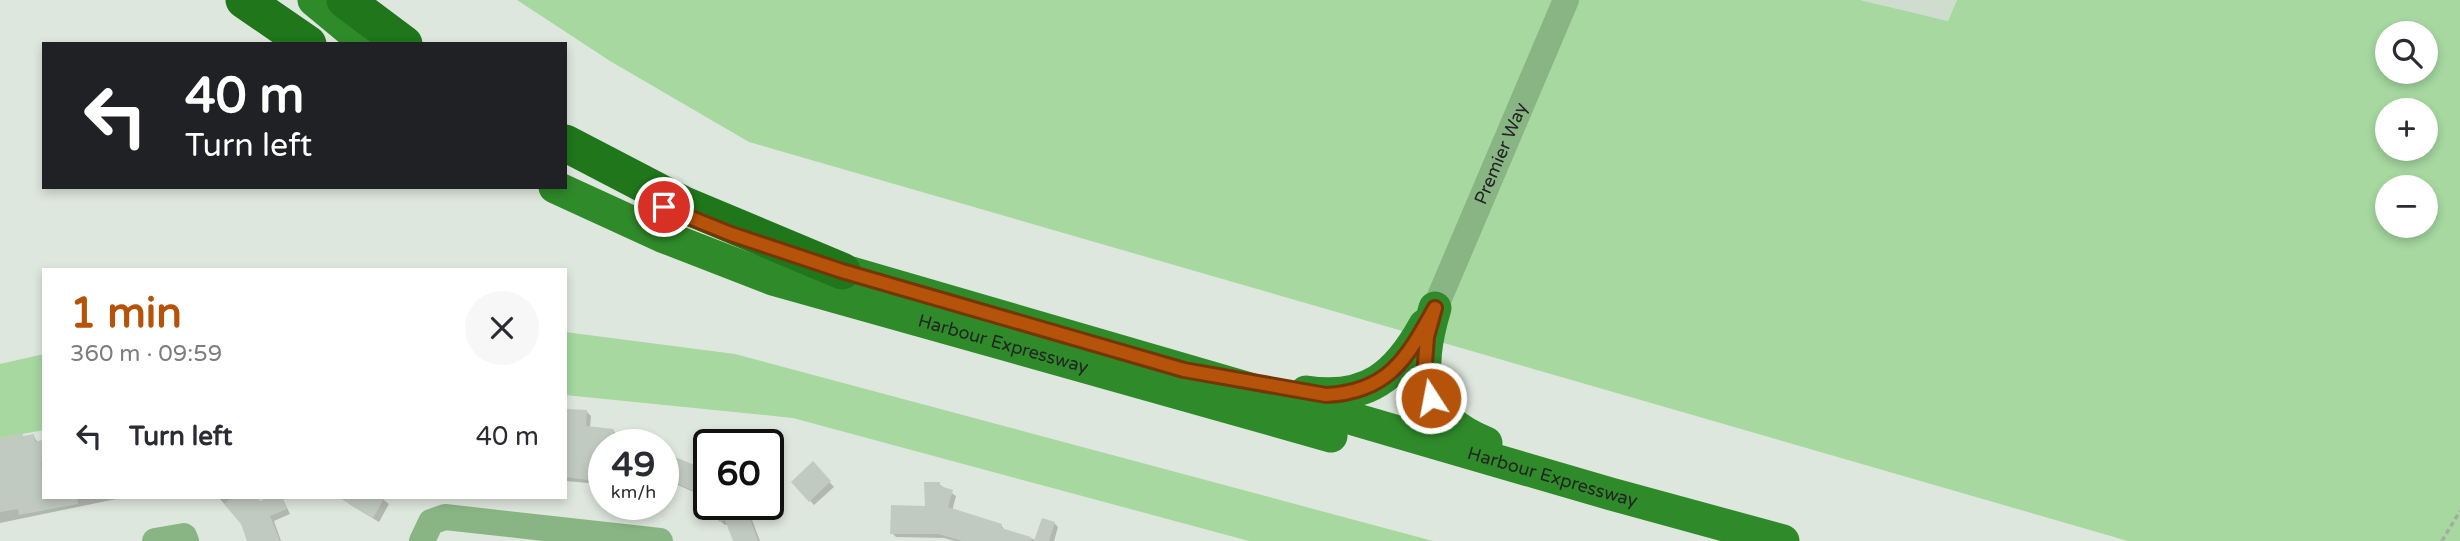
<!DOCTYPE html>
<html lang="en">
<head>
<meta charset="utf-8">
<style>
	body { margin:0; font-family:"Varela Round",sans-serif; background:#f7f7f7; color:#2b2b33; height:100vh; display:flex; flex-direction:column; font-size:26px; white-space:nowrap }
	* { box-sizing:border-box; margin:0 }
	p { font-size:23px; color:#7c7c81 }
	.icon { flex:none; width:38px; height:38px; fill:none; stroke:currentColor; stroke-width:2; stroke-linecap:round; stroke-linejoin:round }
	.map { position:relative; flex:1; overflow:hidden }
	.sheet { position:absolute; left:42px; top:268px; width:525px; height:231px; display:flex; flex-direction:column; background:#fff; border-radius:0px; box-shadow:0 4px 10px #0003 }
	.sheet>* { flex:none }
	.top-card { position:absolute; left:42px; top:42px; width:525px; height:147px; border-radius:0px; box-shadow:0 4px 10px #0003; background:#202124; color:#fff; overflow:hidden }
	.controls { position:absolute; left:2375px; top:21px; display:grid; gap:14px }
	.controls a { display:grid; place-items:center; width:63px; height:63px; border-radius:50%; background:#fff; box-shadow:0 4px 10px #0003; font-size:35px }
	.speed { position:absolute; left:588px; top:429px; display:flex; gap:14px; font-size:35px; font-weight:700; text-align:center }
	.speed>* { display:grid; place-content:center; width:91px; height:91px; border-radius:50%; background:#fff; box-shadow:0 4px 10px #0003; line-height:1 }
	.speed small { font-size:18px; font-weight:400 }
	.speed .limit { border:4px solid #111; border-radius:10px; background:#fff; color:#111 }
	.pin { position:absolute; display:grid; place-items:center; width:60px; height:60px; color:#fff; margin:-30px; border:4px solid #fff; border-radius:50%; box-shadow:0 2px 7px #0007 }
	.me { position:absolute; width:77px; margin:-38px; rotate:349deg; stroke-linejoin:round; filter:drop-shadow(0 0 5px #0008) }
	.turn { display:flex; align-items:center; gap:24px; height:147px; padding:0 28px; font-size:32px }
	.turn .icon { width:91px; height:91px; stroke-width:2.5 }
	.turn b { display:block; font-size:49px; line-height:60px }
	.round { display:grid; place-items:center; flex:none; width:74px; height:74px; border-radius:37px; background:#f7f7f7 }
	.headline { display:flex; align-items:center; justify-content:space-between; height:119px; padding:0 28px }
	h1 { font-size:42px; font-weight:700; line-height:52px; color:#b45309 }
	ul { padding:0; list-style:none }
	li { display:flex; align-items:center; gap:21px; height:98px; padding:0 28px }
	li div { flex:1 }
	li b { display:block; font-size:26px }
	li em { font-style:normal }
	.map>svg:first-child { display:block }
</style>
</head>
<body>
<div class="map">
<svg width="2460" height="541" viewBox="0 0 2460 541">
	<rect width="100%" height="100%" fill="#dee7dd"/>
	<path fill="#cfddce" d="M1860,0H1957L1948,21Z"/>
	<path fill="#a6d8a0" fill-rule="evenodd" d="M517,0H1860L1948,21L1957,0H2460V541H2128L749,142L610,61ZM2387,33H2426V72H2387ZM2387,110H2426V149H2387ZM2387,187H2426V226H2387Z
		M565,332L735,354L1433,541H1249L793,418L565,395Z
		M44,354V430L0,438V364Z"/>
	<path fill="#0003" d="M587,412L591,416L590,428L613,430L617,435L616,444H604V480H600V484L565,481V419Z
		M22,435L24,437L33,435L38,443L44,445V497H126L0,523V440Z
		M663,454L709,474V480L702,496L663,478Z
		M813,464L834,487L814,505L793,482Z
		M939,484L956,496L952,511L1001,525L1005,531L1036,540L1054,523L1058,527L1054,541H955L944,538L896,537L892,533L926,507Z
		M218,497H255L260,502L273,497H282L290,514L274,521L281,541H249L242,523Z
		M345,497H380L389,504L379,522L349,504L344,499Z
		M715,504H746L760,541H734L728,524L725,525L720,521Z"/>
	<path fill="#c1cac0" d="M567,409L587,410L586,426L614,429L612,444H604V466L598,465L596,481L565,477Z
		M23,433V436L34,434L35,442L42,440L44,452V461L41,462L44,497H77L78,504L19,515L18,509L0,512V438Z
		M670,455L707,470L698,493L663,477Z
		M813,461L831,481L809,502L791,482Z
		M924,482H940V486L953,490L948,507L1002,524L1001,528L1031,537V541H962L939,534H890L891,505L925,506Z
		M232,497H257L260,501L269,497H282L287,509L270,516L280,541H247L241,524L224,504Z
		M338,497H385L373,518Z
		M713,504H745L758,541H733L725,520L719,522Z
		M1042,518L1055,522L1049,541H1034Z"/>
	<g fill="none" stroke-linecap="round" stroke-linejoin="round">
		<path stroke="#a4aba3" stroke-width="3.5" stroke-dasharray="5 3.5" stroke-linecap="butt" d="M2442,541L2460,511"/>
		<g stroke="#89b584" stroke-width="26">
			<path id="s1" d="M1435,308L1566,0"/>
			<path d="M155,541L184,536L186,541"/>
			<path d="M422,541L431,522L445,517L660,541"/>
		</g>
		<g stroke="#2f8a29" stroke-width="33">
			<path d="M314,0L367,44"/>
			<path id="s2" d="M555,187L662,236L773,279L1331,436"/>
			<path id="s3" d="M817,263L1611,494L1783,541"/>
			<path d="M1435,308C1416,371 1418,415 1486,443"/>
			<path d="M1306,392C1367,401 1397,376 1425,325"/>
		</g>
		<path stroke="#1f761b" stroke-width="37" d="M244,0L308,44
			M345,0L404,44
			M565,143L682,204L842,271"/>
	</g>
	<g fill="none" stroke-linecap="round" stroke-linejoin="round">
		<g stroke="#753606" stroke-width="18">
			<path id="route" d="M664,207L731,234L842,271L1184,370L1326,395C1389,392 1407,358 1435,308L1427,337L1424,376L1431,398"/>
		</g>
		<use href="#route" stroke="#b45309" stroke-width="12"/>
	</g>
	<g text-anchor="middle" stroke-width="5" stroke-linejoin="round" paint-order="stroke">
		<g font-size="18" fill="#222522" stroke="#fff">
			<text dy="6" stroke="none"><textPath href="#s1" startOffset="168">Premier Way</textPath></text>
			<text dy="6" stroke="none"><textPath href="#s2" startOffset="476">Harbour Expressway</textPath></text>
			<text dy="6" stroke="none"><textPath href="#s3" startOffset="766">Harbour Expressway</textPath></text>
		</g>
	</g>
</svg>
<div class="controls">
<a><svg class="icon" aria-label="search" viewBox="0 0 24 24"><circle cx="10" cy="10" r="6"/><path d="M15 15l6 6"/></svg></a>
<a>+</a>
<a>−</a>
</div>
<div class="speed"><div>49<small>km/h</small></div><div class="limit">60</div></div>
<div class="pin" style="left:664px;top:207px;background:#d93025"><svg class="icon" aria-label="arrive" viewBox="0 0 24 24"><path d="M6 21V4h12l-3 4 3 4H6"/></svg></div>
<svg class="me" style="left:1431px;top:398px" viewBox="-20 -20 40 40"><circle r="17" fill="#b45309" stroke="#fff" stroke-width="3"/><path d="M0-11L8 9 0 5-8 9z" fill="#fff"/></svg>
<div class="top-card">
<div class="turn"><svg class="icon" aria-label="left" viewBox="0 0 24 24"><path d="M17 20v-9H6M10 6l-5 5 5 5"/></svg><div><b>40 m</b>Turn left</div></div>
</div>
<section class="sheet">
<div class="headline"><div><h1>1 min</h1><p>360 m · 09:59</p></div><a class="round"><svg class="icon" aria-label="close" viewBox="0 0 24 24"><path d="M6 6l12 12M18 6L6 18"/></svg></a></div>
<ul>
<li><svg class="icon" aria-label="left" viewBox="0 0 24 24"><path d="M17 20v-9H6M10 6l-5 5 5 5"/></svg><div><b>Turn left</b></div><em>40 m</em></li>
</ul>
</section>
</div>
</body>
</html>
